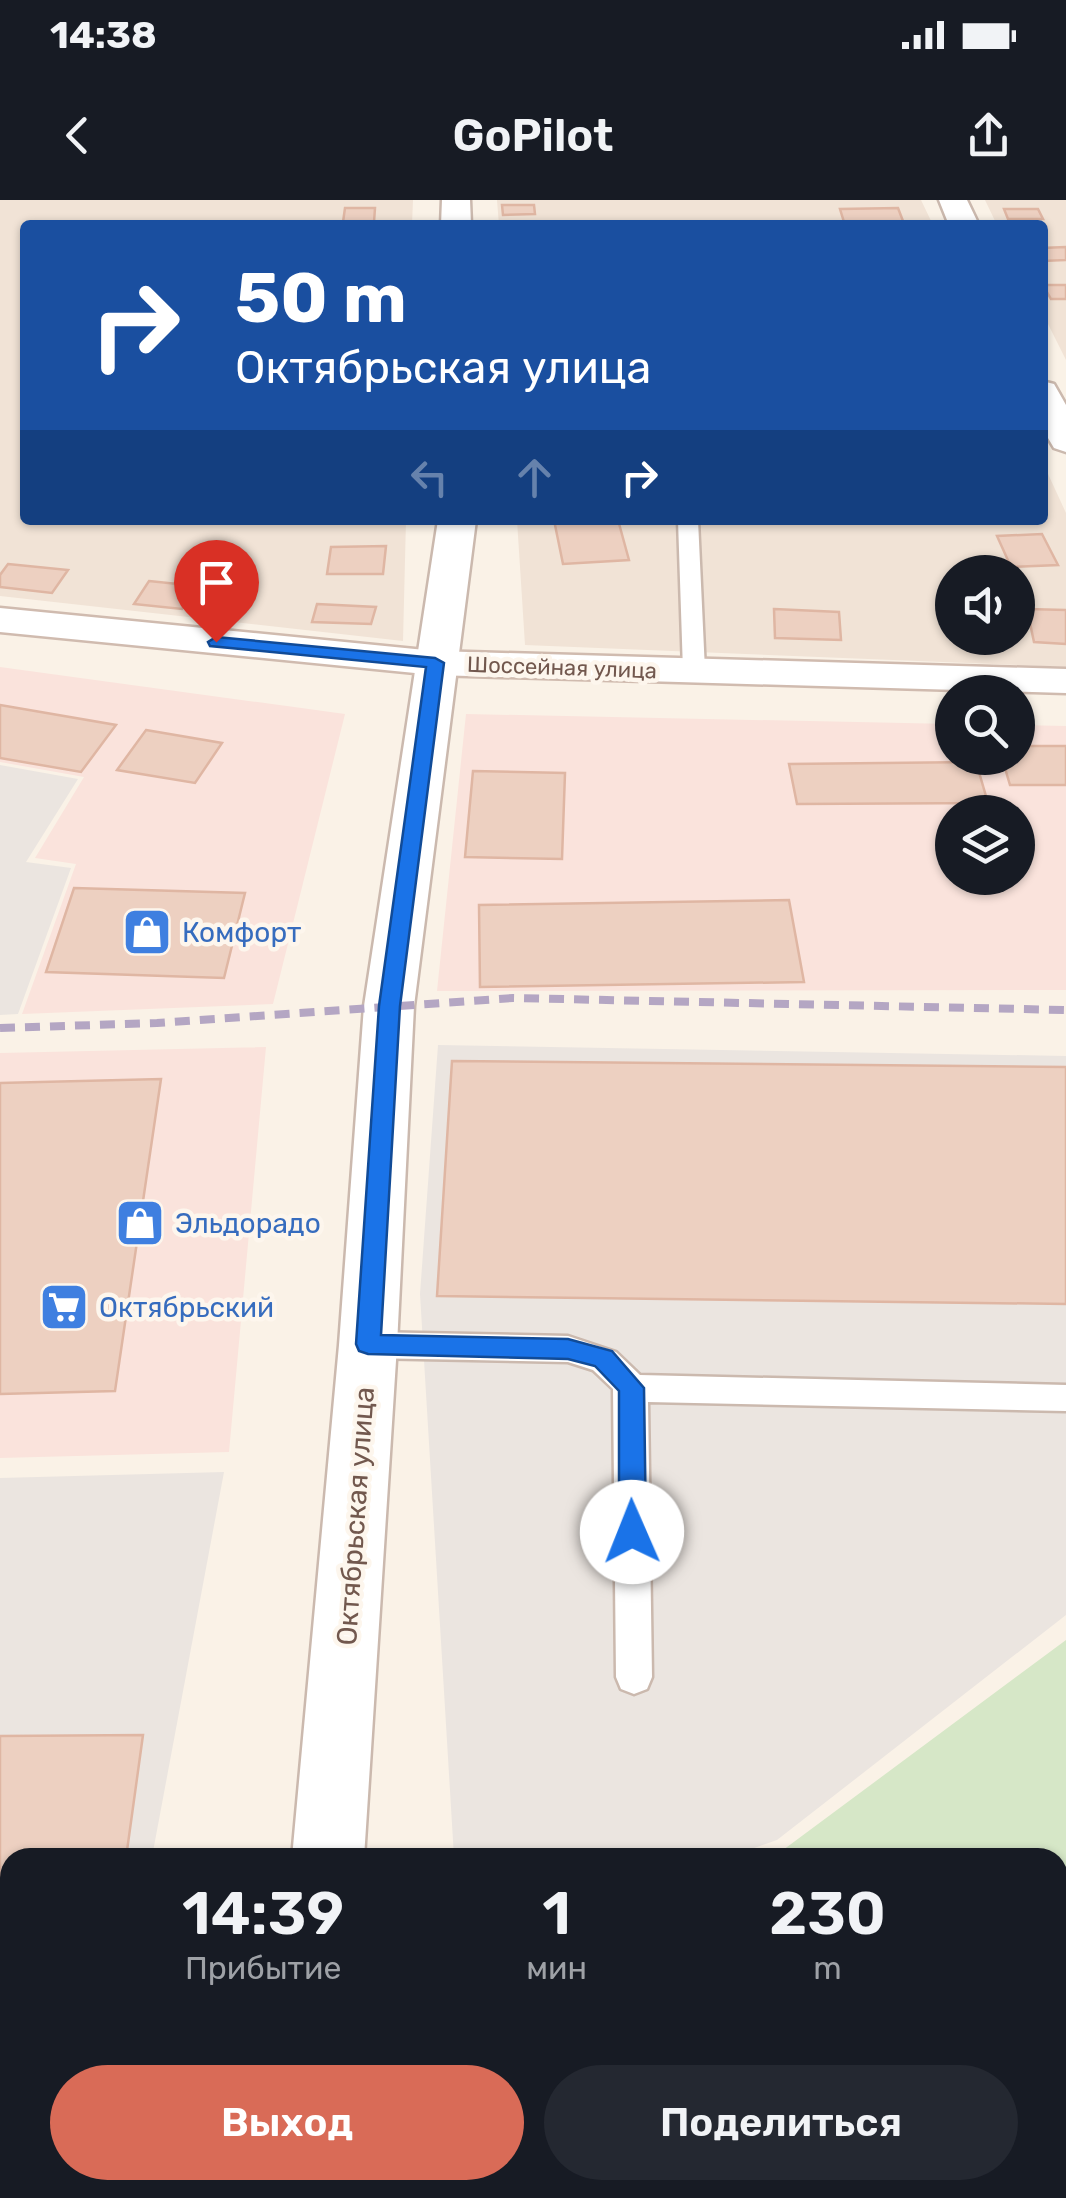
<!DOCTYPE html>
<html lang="ru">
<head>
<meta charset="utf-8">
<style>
	body { margin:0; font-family:Rubik,sans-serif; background:#242831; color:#f1f3f6; height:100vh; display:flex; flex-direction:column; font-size:38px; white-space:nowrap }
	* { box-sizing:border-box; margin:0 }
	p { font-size:32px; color:#9ea1a6 }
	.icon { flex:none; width:55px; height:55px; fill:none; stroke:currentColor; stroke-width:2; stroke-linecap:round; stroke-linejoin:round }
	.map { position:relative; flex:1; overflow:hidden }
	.details { position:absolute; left:0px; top:1648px; width:1068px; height:352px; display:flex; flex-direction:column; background:#171b24; border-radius:30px 30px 0 0; box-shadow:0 2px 8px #0004 }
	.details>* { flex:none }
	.hud { position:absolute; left:20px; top:20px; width:1028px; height:305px; border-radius:10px; box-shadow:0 2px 8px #0004; background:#1a4fa0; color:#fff; overflow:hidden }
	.buttons { position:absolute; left:935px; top:355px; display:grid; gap:20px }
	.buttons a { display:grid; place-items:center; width:100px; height:100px; border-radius:50%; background:#171b24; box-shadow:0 2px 8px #0004; font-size:50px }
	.pin { position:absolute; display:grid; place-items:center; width:85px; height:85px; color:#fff; margin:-102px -42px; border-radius:50% 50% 50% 0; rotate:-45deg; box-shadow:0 0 10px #0007 }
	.pin .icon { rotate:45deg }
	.me { position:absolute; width:110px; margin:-55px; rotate:359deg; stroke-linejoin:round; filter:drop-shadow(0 0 8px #0008) }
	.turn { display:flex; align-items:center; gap:35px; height:210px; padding:0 50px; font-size:45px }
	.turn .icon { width:130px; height:130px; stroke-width:2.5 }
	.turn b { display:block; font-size:70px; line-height:85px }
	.lanes { display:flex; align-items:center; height:95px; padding:0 50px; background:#0003; justify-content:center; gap:50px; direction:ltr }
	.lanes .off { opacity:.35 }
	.eta { display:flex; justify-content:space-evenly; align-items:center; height:170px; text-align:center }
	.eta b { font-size:60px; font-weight:600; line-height:70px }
	.button { display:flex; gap:20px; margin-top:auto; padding:20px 50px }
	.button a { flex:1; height:115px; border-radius:60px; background:#d96b57; color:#fff; font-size:40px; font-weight:600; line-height:115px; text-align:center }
	.button a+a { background:#242831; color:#f1f3f6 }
	.status { display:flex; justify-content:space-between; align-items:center; height:70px; padding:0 50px; background:#171b24; direction:ltr }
	.status svg { height:28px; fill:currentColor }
	header { display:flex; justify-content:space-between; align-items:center; height:130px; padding:0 50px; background:#171b24; font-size:45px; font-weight:600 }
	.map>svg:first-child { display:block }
</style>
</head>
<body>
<div class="status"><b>14:38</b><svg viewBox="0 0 49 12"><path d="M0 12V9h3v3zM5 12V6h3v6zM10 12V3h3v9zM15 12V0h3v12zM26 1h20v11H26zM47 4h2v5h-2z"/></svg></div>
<header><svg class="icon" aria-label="back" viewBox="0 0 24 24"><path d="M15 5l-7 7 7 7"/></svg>GoPilot<svg class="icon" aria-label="share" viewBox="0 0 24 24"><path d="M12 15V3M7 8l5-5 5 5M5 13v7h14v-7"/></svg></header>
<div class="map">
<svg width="1066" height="1998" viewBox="0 0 1066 1998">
	<rect width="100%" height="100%" fill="#faf2e7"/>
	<path fill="#f1e3d6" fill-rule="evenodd" d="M0,0H413L412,25H25V320H406L403,441L0,396Z
		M497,0H921L933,25H499Z
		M985,0H1066V160L1043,114L1042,25H997Z
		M1043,263L1066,313V467L525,445L517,320H1042ZM952,372H1018V438H952Z"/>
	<path fill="#fae3dc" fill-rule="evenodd" d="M0,467L345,514L273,804L22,814L76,664L35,658L84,577L0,562Z
		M466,514L952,524V558H1018V525L1066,526V790L437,791ZM952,612H1018V678H952Z
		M266,847L229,1252L0,1258V853Z"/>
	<path fill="#ebe5e0" d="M0,565L78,579L26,662L71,668L18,814L0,815Z
		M438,845L1066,856V1415L777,1640L729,1657H454L420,1094Z
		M224,1272L152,1657L10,1658V1829H0V1278Z"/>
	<path fill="#d6e7c7" d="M1066,1440V1989L1007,1998H415L417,1990H1058V1658L765,1657L783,1650Z"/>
	<path fill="#edd0c1" stroke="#dfb6a3" stroke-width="2.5" d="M502,5H534L535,14L503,15Z
		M345,8H375L374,22H343Z
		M898,8L903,21L844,22L840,9Z
		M1004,9H1038L1043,19H1008Z
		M1066,47V60L1042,61V48Z
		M1043,85H1066V99H1051Z
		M554,320H618L629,360L563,364Z
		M1042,334L1058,365L1011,367L997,336Z
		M386,346L383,374H327L331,347Z
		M8,364L68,370L52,393L0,387V375Z
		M149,381L197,386L182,409L134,404Z
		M317,404L376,407L371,424L312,422Z
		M774,409L839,412L841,440L775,438Z
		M1027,409L1066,410V444L1034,442Z
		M0,505L116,525L81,572L0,558Z
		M146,530L222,543L195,583L117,570Z
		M1018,546H1066V585H1010L1002,558H1018Z
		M976,562L988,603L797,604L789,564Z
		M473,571L565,573L562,659L465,657Z
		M74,688L245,693L224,778L46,772Z
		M789,700L804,782L480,787L479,705Z
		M452,861L1066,867V1104L437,1096Z
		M161,879L115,1191L0,1194V883Z
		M143,1535L126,1658H10V1688H0V1536Z
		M0,1881H10V1990H115L114,1998H0Z"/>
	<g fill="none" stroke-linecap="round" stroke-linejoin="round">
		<g stroke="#cbb9ae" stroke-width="5">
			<path id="lane" d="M678,320H698L705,471L694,478L683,471Z
				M368,1132L568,1136L616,1152L640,1175L1066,1185V1211L648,1202L652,1477L647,1489L634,1494L621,1489L616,1477L613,1189L593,1170L568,1162L368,1158L357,1154L352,1145L357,1136Z
				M10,1739V1779L0,1780V1740Z"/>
		</g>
		<g stroke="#cbb9ae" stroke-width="5">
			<path id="street" d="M442,0H470L471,25H441Z
				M939,0H967L979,25H949Z
				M1042,181L1054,184L1066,205V252L1054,248L1042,228Z
				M438,320H476L414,806L397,1145L364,1658H292L339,1145L364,806Z
				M263,1990H345L344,1998H262Z"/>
		</g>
		<g stroke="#d0bbaf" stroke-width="5">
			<path id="secondary" d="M0,408L435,451L1066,469V493L435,475L0,432Z"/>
		</g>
		<use href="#lane" fill="#fff" fill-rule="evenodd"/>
		<use href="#street" fill="#fff" fill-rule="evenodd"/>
		<use href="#secondary" fill="#fff" fill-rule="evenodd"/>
		<path stroke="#b4a6c3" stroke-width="8" stroke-dasharray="15 10" stroke-linecap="butt" d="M0,828L157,823L513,798L1066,810"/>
	</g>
	<path fill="#1a73e8" stroke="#114b97" stroke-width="2.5" d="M216,437L435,458L444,463L400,806L381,1135L568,1139L612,1151L644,1188L646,1332L642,1341L632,1344L623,1341L619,1332V1191L595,1166L568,1159L368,1154L359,1151L356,1144L379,806L426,467L210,446L208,442Z"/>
	<defs>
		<g id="shop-square" transform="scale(2.5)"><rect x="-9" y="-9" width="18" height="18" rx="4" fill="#3f7fe0" stroke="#fdf6ed"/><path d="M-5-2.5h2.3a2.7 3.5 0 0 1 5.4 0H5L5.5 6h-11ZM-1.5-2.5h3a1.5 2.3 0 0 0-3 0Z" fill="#fff"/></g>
		<g id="supermarket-square" transform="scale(2.5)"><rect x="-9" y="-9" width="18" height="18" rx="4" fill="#3f7fe0" stroke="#fdf6ed"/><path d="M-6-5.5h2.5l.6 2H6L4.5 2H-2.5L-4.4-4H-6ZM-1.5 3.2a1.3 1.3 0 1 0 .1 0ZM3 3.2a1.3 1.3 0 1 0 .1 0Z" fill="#fff"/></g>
	</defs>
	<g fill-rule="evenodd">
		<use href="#shop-square" x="147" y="732"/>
		<use href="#shop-square" x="140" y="1023"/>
		<use href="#supermarket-square" x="64" y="1107"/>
	</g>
	<g text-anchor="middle" stroke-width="9" stroke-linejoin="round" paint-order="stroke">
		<g font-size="22" fill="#72584e" stroke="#fdf6ed">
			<text transform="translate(562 467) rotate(2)" y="8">Шоссейная улица</text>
		</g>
		<g font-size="28" fill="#366cbe" stroke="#fdf6ed" text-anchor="start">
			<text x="182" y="742">Комфорт</text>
			<text x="175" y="1033">Эльдорадо</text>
			<text x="99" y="1117">Октябрьский</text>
		</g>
		<g font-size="28" fill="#72584e" stroke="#fdf6ed">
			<text transform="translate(355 1316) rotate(-86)" y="10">Октябрьская улица</text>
		</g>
	</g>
</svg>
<div class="buttons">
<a><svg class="icon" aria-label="sound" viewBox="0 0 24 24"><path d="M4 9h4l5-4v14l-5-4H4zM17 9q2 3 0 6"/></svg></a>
<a><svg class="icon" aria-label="search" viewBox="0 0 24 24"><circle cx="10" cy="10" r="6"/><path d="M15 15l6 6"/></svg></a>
<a><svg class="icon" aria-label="layers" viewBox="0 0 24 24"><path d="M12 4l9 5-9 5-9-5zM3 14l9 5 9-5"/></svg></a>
</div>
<div class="pin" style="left:216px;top:442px;background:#d93025"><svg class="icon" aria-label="arrive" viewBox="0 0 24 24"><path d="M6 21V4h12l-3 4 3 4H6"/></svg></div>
<svg class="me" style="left:632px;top:1332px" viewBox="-20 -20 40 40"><circle r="19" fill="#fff"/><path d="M0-13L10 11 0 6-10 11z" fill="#1a73e8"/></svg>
<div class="hud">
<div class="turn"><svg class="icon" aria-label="right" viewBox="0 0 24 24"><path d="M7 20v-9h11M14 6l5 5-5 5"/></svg><div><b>50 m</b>Октябрьская улица</div></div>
<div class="lanes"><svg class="icon off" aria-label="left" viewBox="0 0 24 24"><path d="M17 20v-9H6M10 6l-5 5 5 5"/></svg><svg class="icon off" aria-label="ahead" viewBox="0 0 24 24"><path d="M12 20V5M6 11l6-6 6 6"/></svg><svg class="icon" aria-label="right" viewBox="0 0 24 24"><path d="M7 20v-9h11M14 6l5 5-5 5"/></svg></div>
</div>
<section class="details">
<div class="eta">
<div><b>14:39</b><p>Прибытие</p></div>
<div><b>1</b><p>мин</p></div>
<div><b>230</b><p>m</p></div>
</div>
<div class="button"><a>Выход</a><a>Поделиться</a></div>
</section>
</div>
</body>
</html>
